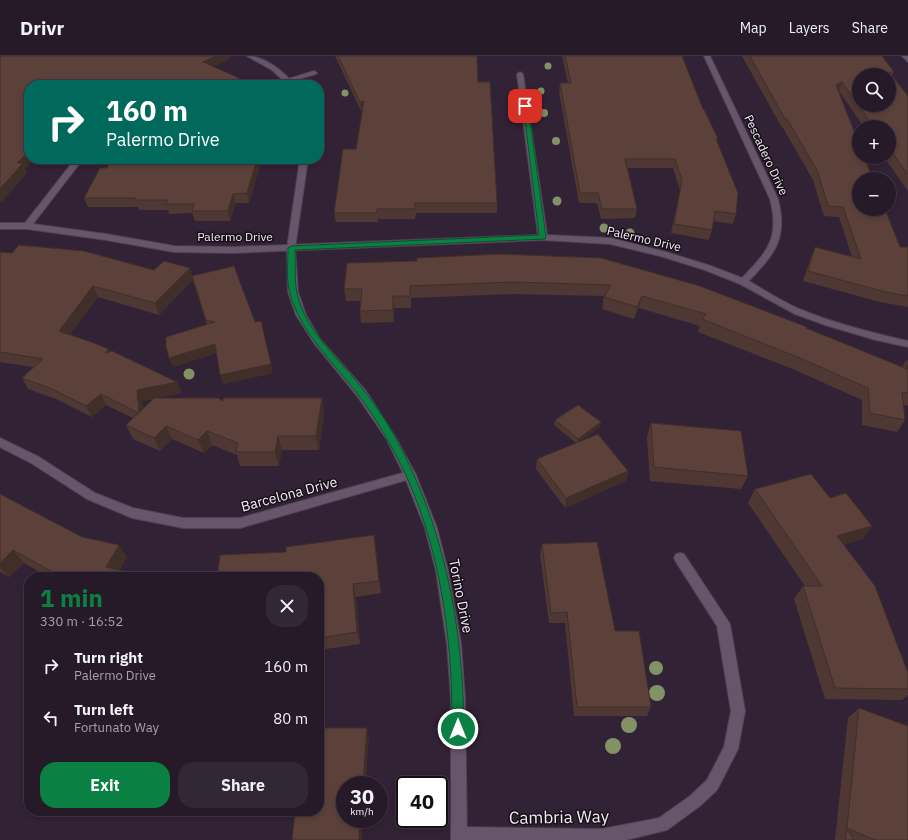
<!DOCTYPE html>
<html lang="en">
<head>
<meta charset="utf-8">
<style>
	body { margin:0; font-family:"IBM Plex Sans",sans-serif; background:#322734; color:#f1f3f6; height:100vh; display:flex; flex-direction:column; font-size:15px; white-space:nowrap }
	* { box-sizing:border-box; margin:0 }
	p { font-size:13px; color:#a4a1a8 }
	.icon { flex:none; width:22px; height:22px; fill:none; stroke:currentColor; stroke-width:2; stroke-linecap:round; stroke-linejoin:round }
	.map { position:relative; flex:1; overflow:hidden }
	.drawer { position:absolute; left:24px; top:516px; width:300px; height:244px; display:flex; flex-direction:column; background:#261a28; border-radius:16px; box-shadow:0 2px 6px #0003,0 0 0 1px #423845 }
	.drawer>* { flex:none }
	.hud { position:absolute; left:24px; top:24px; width:300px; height:84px; border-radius:16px; box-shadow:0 2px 6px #0003,0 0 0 1px #423845; background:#00695c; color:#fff; overflow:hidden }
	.buttons { position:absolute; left:852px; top:12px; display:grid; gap:8px }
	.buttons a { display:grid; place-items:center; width:44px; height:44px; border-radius:50%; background:#261a28; box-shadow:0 2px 6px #0003,0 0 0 1px #423845; font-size:20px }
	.speed { position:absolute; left:336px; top:720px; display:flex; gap:8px; font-size:20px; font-weight:700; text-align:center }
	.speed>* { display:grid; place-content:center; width:52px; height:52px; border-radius:50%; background:#261a28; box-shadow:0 2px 6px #0003,0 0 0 1px #423845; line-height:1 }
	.speed small { font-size:10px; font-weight:400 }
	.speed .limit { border:2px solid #111; border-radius:6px; background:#fff; color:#111 }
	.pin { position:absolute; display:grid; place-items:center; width:34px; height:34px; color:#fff; margin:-17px; border-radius:8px; box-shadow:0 2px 6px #0006 }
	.me { position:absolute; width:44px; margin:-22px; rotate:0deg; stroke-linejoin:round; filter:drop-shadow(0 0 3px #0008) }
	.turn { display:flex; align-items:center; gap:14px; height:84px; padding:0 16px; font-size:18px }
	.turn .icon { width:52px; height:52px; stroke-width:2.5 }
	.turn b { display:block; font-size:28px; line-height:34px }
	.round { display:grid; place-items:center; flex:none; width:42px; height:42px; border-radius:16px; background:#322734 }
	.overview { display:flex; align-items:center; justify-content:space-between; height:68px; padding:0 16px }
	h1 { font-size:24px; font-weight:700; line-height:30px; color:#0b8043 }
	.action { display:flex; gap:8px; margin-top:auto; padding:8px 16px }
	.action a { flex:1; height:46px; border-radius:16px; background:#0b8043; color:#fff; font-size:16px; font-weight:700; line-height:46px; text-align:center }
	.action a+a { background:#322734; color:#f1f3f6 }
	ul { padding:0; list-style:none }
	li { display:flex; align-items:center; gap:12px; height:52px; padding:0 16px }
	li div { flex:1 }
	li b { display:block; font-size:15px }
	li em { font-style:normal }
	header { display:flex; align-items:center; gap:24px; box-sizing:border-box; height:56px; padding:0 20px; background:#261a28; border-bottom:1px solid #423845 }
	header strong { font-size:19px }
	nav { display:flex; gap:22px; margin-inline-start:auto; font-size:14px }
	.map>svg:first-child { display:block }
</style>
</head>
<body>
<header>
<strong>Drivr</strong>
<nav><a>Map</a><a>Layers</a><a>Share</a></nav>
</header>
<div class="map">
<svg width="908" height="784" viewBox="0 0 908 784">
	<rect width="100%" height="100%" fill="#322235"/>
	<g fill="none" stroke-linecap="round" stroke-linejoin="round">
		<g stroke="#4e4151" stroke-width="2">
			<path id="minor" d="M704,0H710L778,143C788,183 775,197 749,225C766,235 784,247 802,254C836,268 872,277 908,285V291L876,284L825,269L795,258L740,228L705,214L660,200L610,188L543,184L233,197L174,196L106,184L27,173H0V167H25L75,103H83L33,168L106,178L174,190L233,191L538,179L517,18L520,16L523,18L547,179L610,182L666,196L711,210L742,222C768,195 780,182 770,143Z
				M902,0H908V6Z
				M314,15L317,17L316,18L288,26L285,24Z
				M0,382L39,401L95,437L133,452L183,462H240L410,415L414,416L416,419L414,422L410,423L240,472H183L132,462L87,443L31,407L0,391Z
				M680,497L684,498L730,568L745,655L738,693L717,734L700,750L667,774L626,784H453L451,779L453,773L459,771L602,773L659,762L690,740L707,724L724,691L731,655L717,570L676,506L674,502L676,498Z"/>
		</g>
		<g stroke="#4e4151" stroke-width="2">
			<path id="tertiary" d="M247,0C265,0 284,16 295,29H288L272,14Z
				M300,103H308L295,192L298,236L306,259L320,283L366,335L396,382L416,419L437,472L448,515L461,588L465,643L467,784H451V643L447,588L436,515L425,472L404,419L387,384L358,341L314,287L296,259L288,236L287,192Z"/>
		</g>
		<use href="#minor" fill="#67566b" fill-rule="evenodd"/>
		<use href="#tertiary" fill="#67566b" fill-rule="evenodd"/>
	</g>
	<g fill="#829266">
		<circle cx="548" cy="10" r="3.5"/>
		<circle cx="541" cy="35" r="3.5"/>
		<circle cx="345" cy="37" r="3.5"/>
		<circle cx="544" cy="57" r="4"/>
		<circle cx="556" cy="85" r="4"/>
		<circle cx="557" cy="145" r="4.5"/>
		<circle cx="604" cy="172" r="4.5"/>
		<circle cx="630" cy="177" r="4.5"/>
		<circle cx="189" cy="318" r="5.5"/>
		<circle cx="656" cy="612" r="7"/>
		<circle cx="657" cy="637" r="8"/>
		<circle cx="629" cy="669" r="8"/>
		<circle cx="613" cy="690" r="8"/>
	</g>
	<path fill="#4f3833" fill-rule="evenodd" d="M335,0H477L478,26L497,147V157H416L415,163H378V166H336L334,157L356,93L362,55H361Z
		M562,0H682L703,53L718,83L717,86L736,158L733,168L713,165L712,174L709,184L671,177L680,134L673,112H628L637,153L635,162L601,163L597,147H579L559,36L560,27H568Z
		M742,0H882L894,16L892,20L908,40V135L884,101H889V71H864L839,35H838L900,191H908V251L880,246L803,225L811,201L815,191L852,201L839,161L824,160L813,124L783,72H782Z
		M262,103L249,147H236L230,165H195L192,157L169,158L168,154H139L138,151H88L84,142L107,112Z
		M0,196L154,214L192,220L273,317L223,328L216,297L173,311L207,269L193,224L159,259L98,241L70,278L177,326L182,337L155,342L223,345L322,342L324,356L319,394H282L279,410H240L237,399L212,389L204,397L172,383L160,395L133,383L126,369L133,362L106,349L92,361L56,343L28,333L22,322L33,311L0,306ZM154,343L143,353L142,345Z
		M500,198L806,272L902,311L906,304L908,305V350L904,349L905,364L897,376L862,369V344L795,314L698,276L700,270L639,252L634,263L602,253L604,240L513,238L411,242V252H394V266L361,267L360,255L361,245H346L344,233L417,205Z
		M555,364L601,366L600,371L577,387L628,415L626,425L565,452L536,413L537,403L576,387L554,369Z
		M651,367L748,420L741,433L650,425L647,381Z
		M755,433L830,442L863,483L843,489L908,617V639L902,644L825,643L794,543L803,530H805L748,447Z
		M0,438L82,481L127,501L119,514L151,521H49L24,507L9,521L0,516Z
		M374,479L381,537L356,541L360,588L319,594V521L286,496Z
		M542,488L615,575L651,651L647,660H574L565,567H549L540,499Z
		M859,652L908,784H835L848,662Z"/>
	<path fill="#402e29" d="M216,0H231V2L206,15L203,6Z
		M842,26L839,35L832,38L836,29Z
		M364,45V54L361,55L360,46Z
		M29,95V103H35L25,113L27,117L1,147L0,145V133L17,107Z
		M257,103H262L249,147L247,137Z
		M233,138L236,147L230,165L228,155Z
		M190,212L194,223L159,259L155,247Z
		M93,230L98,241L64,286L59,275Z
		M393,240L394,252V266L393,254Z
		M642,240L639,252L634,263L637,251Z
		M261,265L273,317L223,328L220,319Z
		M215,288L218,297L173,311L169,302Z
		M177,326L182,337L142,345L144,368L139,357L137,334Z
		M101,338L106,349L92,361L86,350Z
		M322,342L324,356L319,394L316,380Z
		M601,366L600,371L577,387L578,383Z
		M166,370L172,383L160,395L154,382Z
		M207,375L212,389L204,397L198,384Z
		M278,380L282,394L279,410L275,396Z
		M628,415L626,425L565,452L566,442Z
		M872,470L863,483L828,493L837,480Z
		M374,479L376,492L381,537L379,525Z
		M119,489L127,501L116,521L106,511Z
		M13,494L24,507L9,521L0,511V507Z
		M353,528L356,541L360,588L357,576Z
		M367,672L369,681L366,729H363Z
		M360,763H363L362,784H359Z"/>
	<path fill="#5c413b" stroke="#402e29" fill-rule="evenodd" d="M0,0H216L203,6L248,26V29H29V95L17,107H23L0,133Z
		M338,0H477L478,26H490L497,147H415V153H377V157H334L343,93H356L364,45L360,46Z
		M565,0H682L703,53H704L718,83H716L738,137L736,158L715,155L712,174L674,168L682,124L675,103H625L637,153H602L598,137H580L560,27H571Z
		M750,0H882L894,16H889L908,40V119L889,92V71H874L842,26L836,29L859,88V101H864L873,123H859V153H885L900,191H908V240L886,236L808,215L815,191L861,203L843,151L828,150L817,114L787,63H785ZM859,19H889V49H859Z
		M111,103H257L247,137L233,138L228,155H192L194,148H166L168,144H135L136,142H84L100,112H107Z
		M19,189L84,195L154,214L164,205L190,212L155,247L93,230L59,275L94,287L109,293L105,297L112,295L177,326L137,334L139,357L101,338L86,350L50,332L22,322L43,303L0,296V196L12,197Z
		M500,198L601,202L700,230L807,271L806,272L907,313L906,304L908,305V337L902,336L905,364L870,357L868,332L800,302L702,263L706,258L642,240L637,251L604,241L611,229L514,226L410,230V240H393V254L360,255L362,233H344L347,207L417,205V202Z
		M234,210L255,266L261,265L271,308L220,319L215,288L169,302L166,291V281L215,266L206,264L192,220Z
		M154,342H218L223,345V342H322L316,380H278L275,396H236L238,387L207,375L198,384L166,370L154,382L126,369Z
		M578,349L601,366L578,383L555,364Z
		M651,367L741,375L748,420L654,411Z
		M598,378L628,415L566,442L537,403Z
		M811,418L830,442L846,437L872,470L837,480L875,530L908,617V633L835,632L803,530H822L755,433Z
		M0,438L82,481L119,489L106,511L151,521H50L53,516L13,494L0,507Z
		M374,479L379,525L353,528L357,576L319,582V521H217L220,499L286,496V491Z
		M597,486L615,575H639L651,651H577L567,556L551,557L542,488Z
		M859,652L908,670V784H875L847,772Z
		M319,672H367L363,729H345V763H360L359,784H292L295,755H319Z
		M847,773L854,784H845Z"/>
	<path fill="#0b8043" stroke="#07532c" d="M523,48L528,50L546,181L545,183L295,194C296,208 294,224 297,237C306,277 341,304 365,336C376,350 387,366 395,381C445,471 463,571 464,673L463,677L458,679L454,677L452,673C453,575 438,469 387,383C379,369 369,353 359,340C334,307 302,279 290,238C286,224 288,206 288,192L291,190L539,179Z"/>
	<g text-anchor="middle" stroke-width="3" stroke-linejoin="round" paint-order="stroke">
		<g font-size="12" fill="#f6ebf8" stroke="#160f17">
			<text transform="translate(766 99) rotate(65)" y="4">Pescadero Drive</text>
			<text x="235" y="185">Palermo Drive</text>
			<text transform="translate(644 183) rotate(13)" y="4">Palermo Drive</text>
		</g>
		<g font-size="14" fill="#f6ebf8" stroke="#160f17">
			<text transform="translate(289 438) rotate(-15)" y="5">Barcelona Drive</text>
			<text transform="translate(461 540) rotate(79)" y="5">Torino Drive</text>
		</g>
		<g font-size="17" fill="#f6ebf8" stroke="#160f17">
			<text transform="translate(559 761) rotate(-1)" y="6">Cambria Way</text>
		</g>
	</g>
</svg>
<div class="buttons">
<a><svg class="icon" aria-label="search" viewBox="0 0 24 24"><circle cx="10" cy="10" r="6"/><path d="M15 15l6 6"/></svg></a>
<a>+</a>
<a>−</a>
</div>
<div class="speed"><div>30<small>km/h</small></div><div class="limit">40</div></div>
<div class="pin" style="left:525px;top:50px;background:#d93025"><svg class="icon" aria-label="arrive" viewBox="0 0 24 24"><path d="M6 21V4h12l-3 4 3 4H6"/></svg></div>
<svg class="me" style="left:458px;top:673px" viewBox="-20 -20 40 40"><circle r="17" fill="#0b8043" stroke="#fff" stroke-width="3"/><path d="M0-11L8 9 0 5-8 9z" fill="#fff"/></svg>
<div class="hud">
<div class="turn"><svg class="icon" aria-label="right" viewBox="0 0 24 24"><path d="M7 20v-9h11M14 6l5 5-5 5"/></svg><div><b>160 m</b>Palermo Drive</div></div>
</div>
<section class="drawer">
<div class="overview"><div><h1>1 min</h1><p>330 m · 16:52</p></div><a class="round"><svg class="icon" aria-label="close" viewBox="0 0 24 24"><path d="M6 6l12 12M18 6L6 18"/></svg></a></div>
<ul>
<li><svg class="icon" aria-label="right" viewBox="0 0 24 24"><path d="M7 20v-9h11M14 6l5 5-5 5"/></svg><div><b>Turn right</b><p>Palermo Drive</p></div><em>160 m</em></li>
<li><svg class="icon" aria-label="left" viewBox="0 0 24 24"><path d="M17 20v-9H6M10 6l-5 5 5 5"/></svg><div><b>Turn left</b><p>Fortunato Way</p></div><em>80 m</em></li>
</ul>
<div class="action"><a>Exit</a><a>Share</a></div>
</section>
</div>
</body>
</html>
